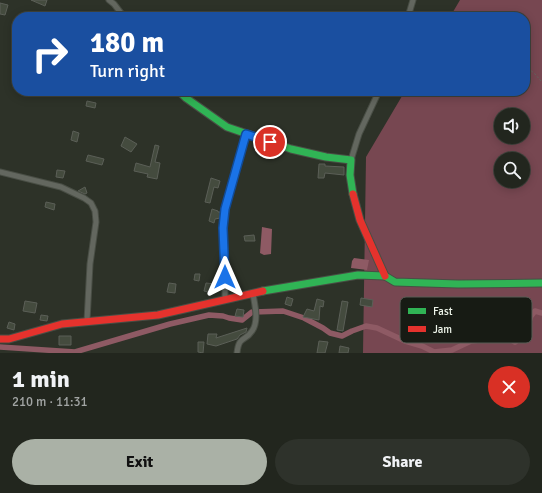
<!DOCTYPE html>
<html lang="en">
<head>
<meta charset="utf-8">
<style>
	body { margin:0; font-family:Signika,sans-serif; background:#2e322b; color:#f1f3f6; height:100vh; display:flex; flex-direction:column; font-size:15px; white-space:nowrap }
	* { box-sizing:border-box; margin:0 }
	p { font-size:13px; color:#a2a5a4 }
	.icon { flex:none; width:22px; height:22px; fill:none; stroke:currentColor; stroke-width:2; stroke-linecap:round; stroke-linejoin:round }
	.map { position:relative; height:353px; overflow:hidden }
	.drawer { display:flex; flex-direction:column; background:#22261e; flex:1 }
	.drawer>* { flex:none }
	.top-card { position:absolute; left:12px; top:12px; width:518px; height:84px; border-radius:16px; box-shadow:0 2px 10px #0003,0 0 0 1px #3f433c; background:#1a4fa0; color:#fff; overflow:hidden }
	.fabs { position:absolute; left:494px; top:108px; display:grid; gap:8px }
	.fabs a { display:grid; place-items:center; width:36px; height:36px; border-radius:50%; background:#22261e; box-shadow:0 2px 10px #0003,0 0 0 1px #3f433c; font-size:20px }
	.pin { position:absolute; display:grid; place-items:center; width:34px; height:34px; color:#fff; margin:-17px; border:2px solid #fff; border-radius:50%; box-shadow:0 1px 4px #0007 }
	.me { position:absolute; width:44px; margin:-22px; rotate:0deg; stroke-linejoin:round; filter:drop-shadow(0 0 3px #0008) }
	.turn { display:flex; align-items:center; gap:14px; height:84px; padding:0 12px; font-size:18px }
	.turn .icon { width:52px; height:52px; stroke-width:2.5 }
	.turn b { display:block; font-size:28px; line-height:34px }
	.round { display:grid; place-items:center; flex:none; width:42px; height:42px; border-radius:21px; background:#2e322b }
	.head { display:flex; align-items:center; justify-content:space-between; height:68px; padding:0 12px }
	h1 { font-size:24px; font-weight:700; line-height:30px }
	.button { display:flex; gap:8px; margin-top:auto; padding:8px 12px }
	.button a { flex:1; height:46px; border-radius:24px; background:#aab1a6; color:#111; font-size:16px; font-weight:700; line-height:46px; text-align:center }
	.button a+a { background:#2e322b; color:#f1f3f6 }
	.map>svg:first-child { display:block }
</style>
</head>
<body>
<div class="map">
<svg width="542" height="353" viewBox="0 0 542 353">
	<rect width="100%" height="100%" fill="#2d3228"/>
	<path fill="#774751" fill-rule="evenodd" d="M460,0H542V353H363L366,157L405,91H525V17H450ZM501,115H523V137H501ZM501,159H523V181H501Z"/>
	<path fill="#8e5a64" d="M262,227L272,229L271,254L264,255L260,253Z
		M354,258L369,260L367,270L351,268L352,261Z"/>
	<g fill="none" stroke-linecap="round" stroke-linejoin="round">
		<path stroke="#8e5a64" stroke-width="5.5" d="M0,347L75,352L170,324L209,315L223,316L229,318L242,320L252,312L283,311L304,318L323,328L330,333L342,336L352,331L366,326L377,328L405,341L422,346L434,352L452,350L471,341L506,337L515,342L524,335L531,316L535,311L542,313"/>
	</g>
	<path fill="#444b3e" stroke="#5b5f57" d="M31,0H47L45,6Z
		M0,3L8,5L5,15L0,14Z
		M87,101L96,103L95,108L86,106Z
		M73,131L79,133L77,142L71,140Z
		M125,137L137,144L131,152L121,146Z
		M155,145L159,146L155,162L160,163L157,179L147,177L148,174L134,171L136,163L150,167Z
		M88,155L104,159L102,165L86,161Z
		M319,164H325V166L344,167V175L325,173L324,178H318Z
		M57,170L65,171L63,178L56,177Z
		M211,178L220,181L218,188L214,187L210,203L205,202Z
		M85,187L87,193L85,194L78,191Z
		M46,202L55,204L54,210L45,207Z
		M212,209L218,211V212H221L220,218L215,219L214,223L209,221Z
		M254,235L255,241H245L244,236Z
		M195,274H200L199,281L194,280Z
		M169,283L176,284L175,293L167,292Z
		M206,283L215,284L213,293L204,291Z
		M287,297L293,299L291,306L285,304Z
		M361,298L373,300L372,307L360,305Z
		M317,299L324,301L323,307L320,306L319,320L303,317L307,309L314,311Z
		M25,301L37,303L35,313L23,311Z
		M342,301L348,302L343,331L337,330Z
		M237,309L244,310L243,317L235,316Z
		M41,315L48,316L47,321L40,320Z
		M9,322L15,324L14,330L7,328Z
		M247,328L246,332L240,335L237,339L216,346L207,344L208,334H217L216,338Z
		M59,336H71V345H59Z
		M319,341L328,342L325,353H317Z
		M198,342H204L203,353L198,352Z
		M340,346L349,348L348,353H339Z"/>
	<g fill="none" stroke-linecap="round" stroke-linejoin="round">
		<g stroke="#494e45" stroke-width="7">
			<path id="street" d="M109,0L114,4L124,17
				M408,17L413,0
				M351,160L359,134L379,91
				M0,172L61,187L84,198L91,203L95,211L96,222L90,264L87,321
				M225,299V254L223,228L225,209L246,134
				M237,353C239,335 245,342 252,331C259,321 255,306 253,294"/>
		</g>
		<g stroke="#494e45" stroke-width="9">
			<path id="fast" d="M179,91L186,98L227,127L291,149L326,157L351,160L350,175L353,194
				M263,291L358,275L385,276L395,282L458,284L542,283"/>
		</g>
		<g stroke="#494e45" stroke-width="9">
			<path id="jam" d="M353,194L360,220L385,276
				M0,339H9L62,324L158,315L263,291"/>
		</g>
		<path stroke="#62655f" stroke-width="1" stroke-dasharray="2 2" stroke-linecap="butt" d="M525,66L534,73L542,82"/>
		<use href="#street" stroke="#63675f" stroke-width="5"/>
		<use href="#fast" stroke="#30b455" stroke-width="7"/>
		<use href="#jam" stroke="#e5322d" stroke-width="7"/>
	</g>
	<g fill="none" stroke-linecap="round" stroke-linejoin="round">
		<g stroke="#114b97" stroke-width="10">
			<path id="route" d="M225,277L223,228L225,209L246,134L270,142"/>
		</g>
		<use href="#route" stroke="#1a73e8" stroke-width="7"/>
	</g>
	<rect x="400" y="297" width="132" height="46" rx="6" fill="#171b14" stroke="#585c54" stroke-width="1"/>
	<rect x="408" y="308" width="18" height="6" fill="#30b455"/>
	<rect x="408" y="326" width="18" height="6" fill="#e5322d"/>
	<g font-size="11" fill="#eef5ea">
		<text x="433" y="315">Fast</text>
		<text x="433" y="333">Jam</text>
	</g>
</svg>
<div class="fabs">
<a><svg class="icon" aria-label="sound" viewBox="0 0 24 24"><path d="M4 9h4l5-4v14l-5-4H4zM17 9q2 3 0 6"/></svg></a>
<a><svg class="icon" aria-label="search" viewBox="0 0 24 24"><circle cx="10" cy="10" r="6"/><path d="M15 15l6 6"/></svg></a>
</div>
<div class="pin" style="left:270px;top:142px;background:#d93025"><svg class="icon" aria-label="arrive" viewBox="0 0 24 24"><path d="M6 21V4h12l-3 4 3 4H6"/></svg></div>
<svg class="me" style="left:225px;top:277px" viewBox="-20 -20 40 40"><path d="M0-17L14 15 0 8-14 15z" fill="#1a73e8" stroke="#fff" stroke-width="4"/></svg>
<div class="top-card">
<div class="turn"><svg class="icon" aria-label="right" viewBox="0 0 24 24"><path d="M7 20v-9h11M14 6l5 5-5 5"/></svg><div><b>180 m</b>Turn right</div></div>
</div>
</div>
<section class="drawer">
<div class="head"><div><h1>1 min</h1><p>210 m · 11:31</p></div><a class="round" style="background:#d93025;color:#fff"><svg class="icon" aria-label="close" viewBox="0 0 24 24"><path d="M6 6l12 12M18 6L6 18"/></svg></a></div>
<div class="button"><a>Exit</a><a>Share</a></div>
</section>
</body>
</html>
